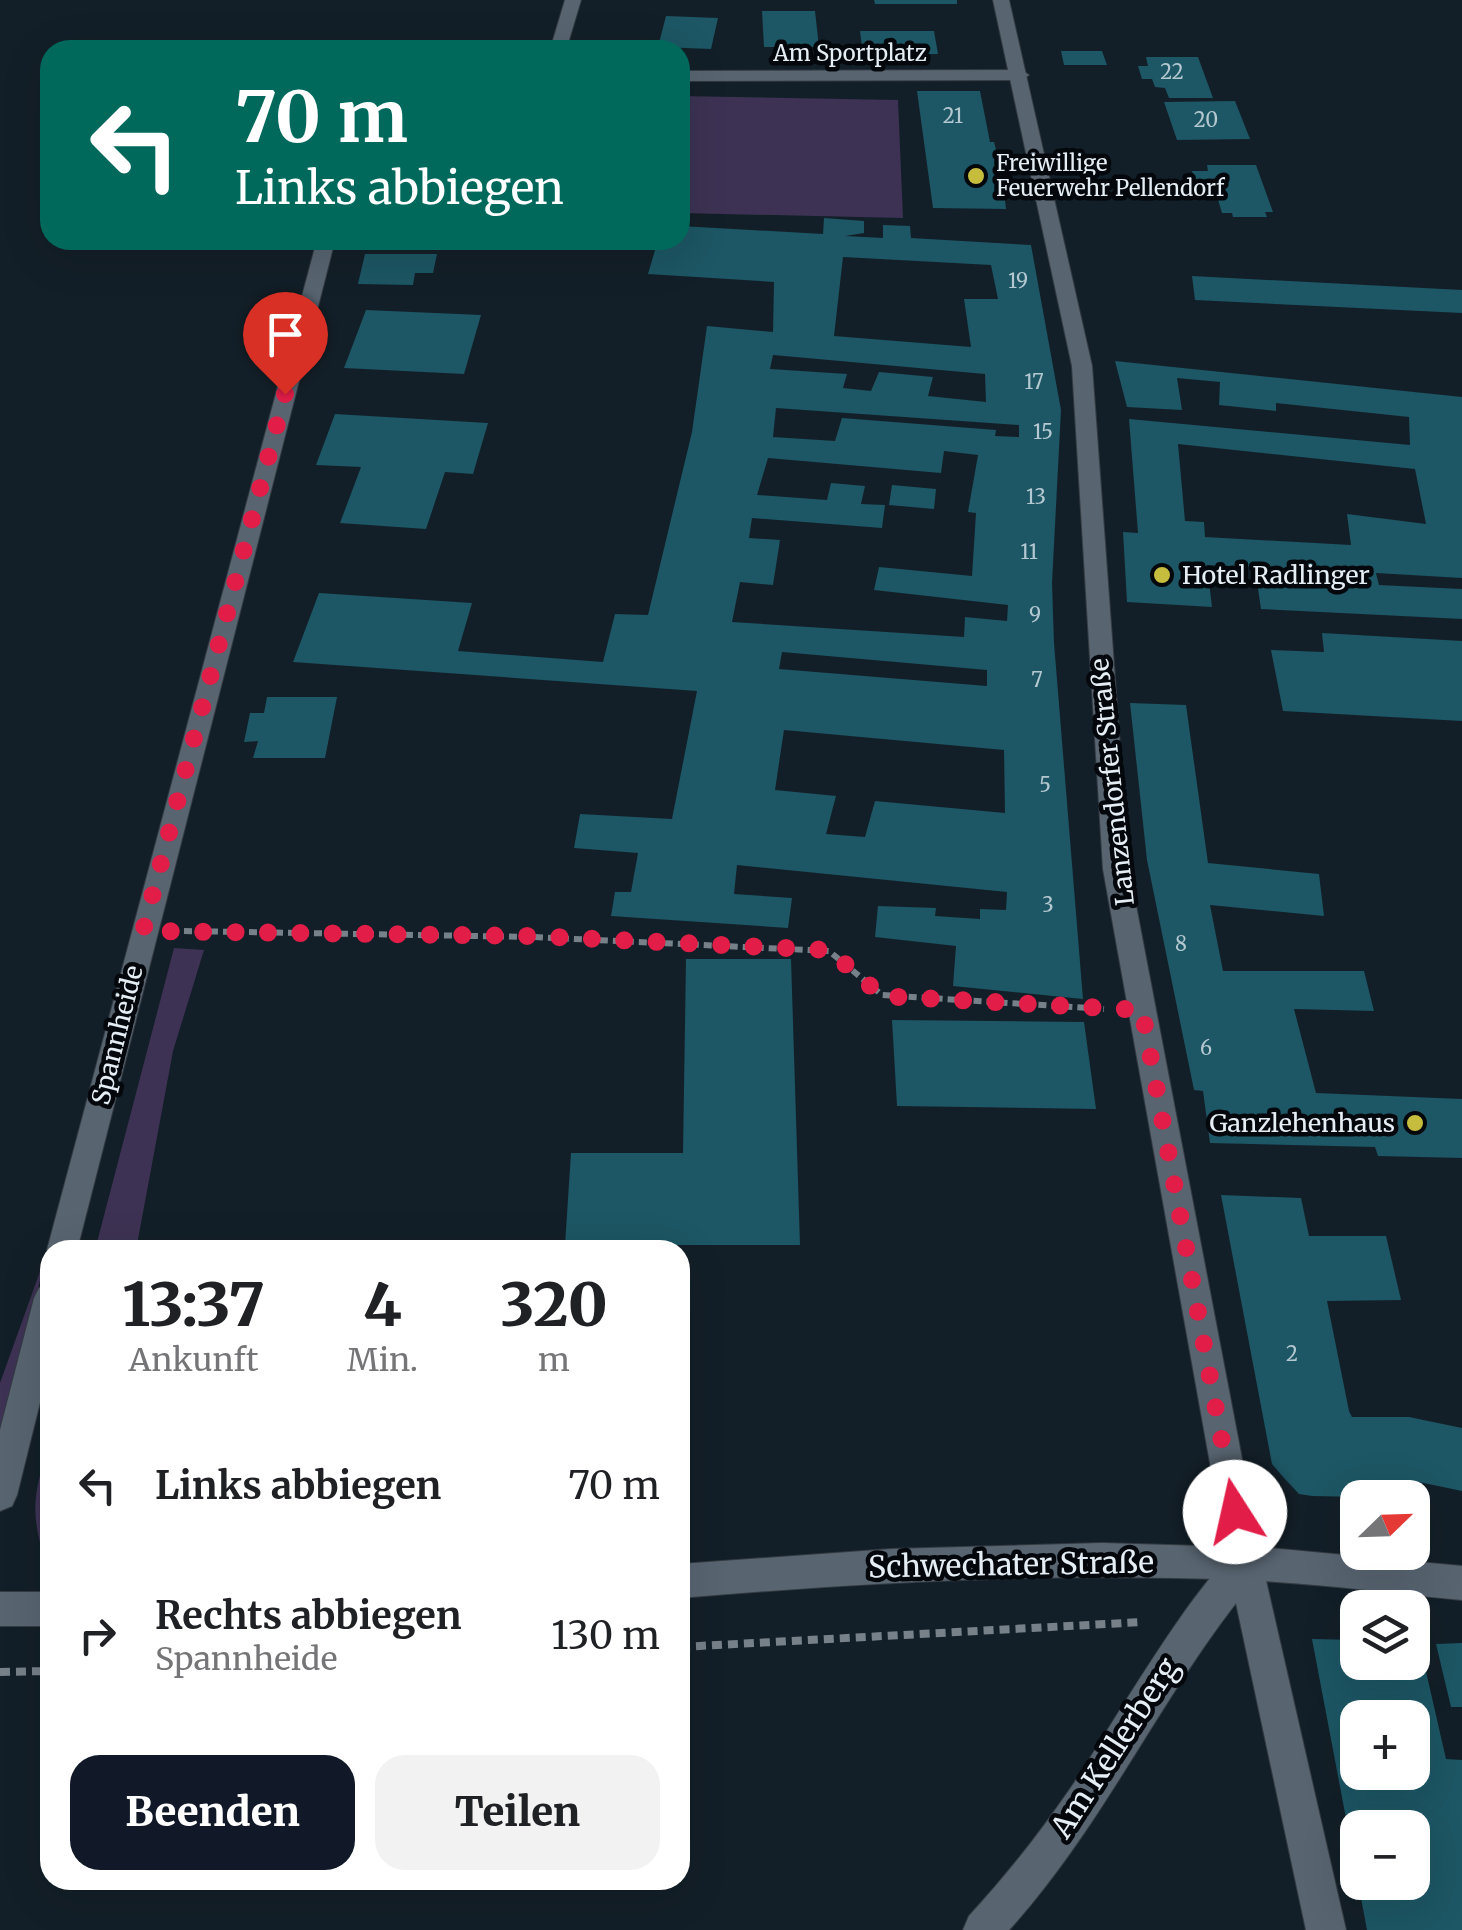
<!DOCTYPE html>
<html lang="de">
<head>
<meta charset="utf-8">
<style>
	body { margin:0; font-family:Merriweather,serif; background:#f2f2f2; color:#202124; height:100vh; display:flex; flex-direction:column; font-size:38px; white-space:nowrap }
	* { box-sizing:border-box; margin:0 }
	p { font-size:32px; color:#757577 }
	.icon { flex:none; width:55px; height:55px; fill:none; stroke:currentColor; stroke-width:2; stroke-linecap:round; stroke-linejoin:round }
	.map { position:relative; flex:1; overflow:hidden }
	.side { position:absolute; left:40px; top:1240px; width:650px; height:650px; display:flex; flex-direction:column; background:#fff; border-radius:30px; box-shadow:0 10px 40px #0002 }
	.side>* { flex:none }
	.guide { position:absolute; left:40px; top:40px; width:650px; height:210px; border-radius:30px; box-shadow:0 10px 40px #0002; background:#00695c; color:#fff; overflow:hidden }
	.needle { width:65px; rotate:67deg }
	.buttons { position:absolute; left:1340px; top:1480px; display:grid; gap:20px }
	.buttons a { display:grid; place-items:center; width:90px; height:90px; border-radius:20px; background:#fff; box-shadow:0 10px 40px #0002; font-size:50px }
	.pin { position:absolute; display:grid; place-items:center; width:85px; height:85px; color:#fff; margin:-102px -42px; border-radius:50% 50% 50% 0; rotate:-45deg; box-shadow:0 0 10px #0007 }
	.pin .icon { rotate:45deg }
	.me { position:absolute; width:110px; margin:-55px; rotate:350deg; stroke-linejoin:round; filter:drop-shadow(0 0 8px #0008) }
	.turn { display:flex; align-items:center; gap:35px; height:210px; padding:0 30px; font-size:45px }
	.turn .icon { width:130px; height:130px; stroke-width:2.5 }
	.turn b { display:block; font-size:70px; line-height:85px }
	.eta { display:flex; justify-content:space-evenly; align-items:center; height:170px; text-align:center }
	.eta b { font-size:60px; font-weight:800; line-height:70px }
	.action { display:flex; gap:20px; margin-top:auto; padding:20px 30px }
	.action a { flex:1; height:115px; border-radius:30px; background:#111827; color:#fff; font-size:40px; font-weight:800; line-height:115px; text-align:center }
	.action a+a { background:#f2f2f2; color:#202124 }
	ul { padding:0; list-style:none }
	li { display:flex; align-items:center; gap:30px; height:150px; padding:0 30px }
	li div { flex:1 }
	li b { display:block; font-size:38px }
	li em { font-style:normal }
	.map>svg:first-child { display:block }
</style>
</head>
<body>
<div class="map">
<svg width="1462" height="1930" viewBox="0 0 1462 1930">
	<rect width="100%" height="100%" fill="#131f28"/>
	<path fill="#3d3253" d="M680,96L898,100L903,218L680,213Z
		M174,948L204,950L173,1051L136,1250H95Z
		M48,1249L0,1441V1383Z
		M50,1445V1561L45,1560C30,1513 33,1491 50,1445Z"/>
	<path fill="#1d5664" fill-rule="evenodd" d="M874,0H957V4H875Z
		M762,11H815L819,47H764Z
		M666,16L718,18L711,49L658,47Z
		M860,31H934L938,54L863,55Z
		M1061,51H1102L1107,65H1064Z
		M1146,57H1198L1213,98H1169L1165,88L1155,87L1152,79H1142L1138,66H1148Z
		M917,91H980L990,142H994L1002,172L1006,209L933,208Z
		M1235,101L1250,139L1177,140L1164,102Z
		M1207,165H1256L1273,212H1265L1267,217H1233L1232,213H1222L1217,196H1200L1192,171H1208Z
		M824,218L864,221V233L845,236L883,238V225L910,226L911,238L1031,245L1061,410L1052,583L1054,643L1083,999L953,986L956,946L875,937L878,906L936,908L935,916L980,919V909L1006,910L1007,892L737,865L734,894L792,898L788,928L611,916L615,892H631L638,853L574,848L580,814L672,819L697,691L293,662L319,593L472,603L458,651L603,662L615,614L648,615L692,432L707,326L773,332L774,282L648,274L658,240H680V226L823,234ZM843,257L991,265L998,299H964L971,347L834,336ZM773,355L985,374L986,402L928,396L933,377L879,372L871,391L843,388L847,374L770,369ZM776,408L1019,425V437L995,436L996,430L842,418L835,441L773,437ZM944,451L978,455L968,512L976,513L972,576L879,567L874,590L1008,605L1007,621L965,617L964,637L732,622L740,582L773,585L780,540L749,538L752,518L882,528L885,505L861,504L865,486L831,483L827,500L757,495L768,458L941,473ZM782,652L987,670V686L779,669ZM784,730L1004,750L1005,813L875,801L865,837L826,834L836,796L775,790Z
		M365,254H437L433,273H415L413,285L358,284Z
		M1192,276L1462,290V313L1195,300Z
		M366,310L481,315L464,374L344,368Z
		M1115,361L1462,397V578L1376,573L1379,585L1462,589V619L1261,609L1257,582L1360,588L1358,572L1207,565L1212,607L1127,602L1123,532L1138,533L1129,419L1410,445L1409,417L1276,403V411L1219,405L1220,382L1177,378L1182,410L1127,407ZM1178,444L1415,469L1426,524L1347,514L1351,545L1205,537L1204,522L1185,521Z
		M335,414L488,423L473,474L445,472L426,529L340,523L361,467L316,465Z
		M892,485L936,489L934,509L889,505Z
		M1322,633L1462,641V721L1283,711L1271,650L1324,652Z
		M267,697H337L325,758H253L258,741L244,742L250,713H264Z
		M1130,703L1186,705L1208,863L1319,874L1324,916L1210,905L1223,971H1364L1374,1011L1294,1009L1316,1093L1462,1099V1158L1378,1156L1375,1147L1210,1143L1203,1091L1194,1090L1147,860Z
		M686,959H791L800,1245H565L571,1153H683Z
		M892,1020L1084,1022L1096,1109L897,1106Z
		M1221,1195L1301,1198L1309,1236H1386L1401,1300L1327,1301L1349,1411L1352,1417H1409L1462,1428V1491L1414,1481L1415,1498L1312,1496L1299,1494L1284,1478L1272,1464Z
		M1312,1639L1358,1640V1662H1412V1640L1419,1641L1446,1759L1462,1760V1930H1367L1358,1882H1412V1828H1358L1356,1871ZM1358,1718H1412V1772H1358Z
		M1462,1643V1707H1451L1436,1644Z"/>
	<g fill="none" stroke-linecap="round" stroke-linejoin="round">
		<g stroke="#343b43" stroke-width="2">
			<path id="minor" d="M565,0H581L566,50H550Z
				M680,71L1021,70L1029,75L1021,80L680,81Z
				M317,240H335L77,1250H50V1257L47,1250Z
				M50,1284V1362L17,1495L12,1506L0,1511V1430L34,1298L39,1288Z
				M1245,1546L1257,1551L1262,1563L1346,1930H1306L1236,1603C1155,1708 1099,1831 1009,1930H963L969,1916C1006,1876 1039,1834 1070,1789C1102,1743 1204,1563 1245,1546Z"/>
		</g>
		<g stroke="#343b43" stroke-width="2">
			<path id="tertiary" d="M993,0H1009L1092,366L1129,869L1262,1563L1257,1575L1245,1580L1233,1575L1228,1563L1103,869L1072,366Z"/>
		</g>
		<g stroke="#343b43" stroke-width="2">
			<path id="secondary" d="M1102,1543L1269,1548L1462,1566V1600C1389,1593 1316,1583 1242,1580C1055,1572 867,1582 680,1598V1564L891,1549Z
				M0,1592H50V1626H0Z"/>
		</g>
		<path stroke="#778189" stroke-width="6" stroke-dasharray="8 5" stroke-linecap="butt" d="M184,931L533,937L829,951L882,995L1104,1009"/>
		<path stroke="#778189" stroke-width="8" stroke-dasharray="10 6" stroke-linecap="butt" d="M680,1647L1143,1622
			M0,1672L50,1671"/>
		<use href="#minor" fill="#586571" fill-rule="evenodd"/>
		<use href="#tertiary" fill="#586571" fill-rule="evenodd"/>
		<use href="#secondary" fill="#586571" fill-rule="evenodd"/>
	</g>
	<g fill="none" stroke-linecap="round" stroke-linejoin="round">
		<path stroke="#e11d48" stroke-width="18" stroke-dasharray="0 32.4" d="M285,394L143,931L534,936L829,950L882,996L1142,1010L1235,1512"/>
	</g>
	<g fill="#c6bc3d" stroke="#04080c" stroke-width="4">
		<circle cx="976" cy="176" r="10"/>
		<circle cx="1162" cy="575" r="10"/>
		<circle cx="1415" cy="1123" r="10"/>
	</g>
	<g text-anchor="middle" stroke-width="9" stroke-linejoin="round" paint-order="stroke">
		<g font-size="20" fill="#b4c8d1">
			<text x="1172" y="79">22</text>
			<text x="953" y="123">21</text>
			<text x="1206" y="127">20</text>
			<text x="1018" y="288">19</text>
			<text x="1034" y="389">17</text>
			<text x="1043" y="439">15</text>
			<text x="1036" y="504">13</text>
			<text x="1029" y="559">11</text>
			<text x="1035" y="622">9</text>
			<text x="1037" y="687">7</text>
			<text x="1045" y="792">5</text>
			<text x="1048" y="912">3</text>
			<text x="1181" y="951">8</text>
			<text x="1206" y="1055">6</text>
			<text x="1292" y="1361">2</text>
		</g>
		<g font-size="22" fill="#e6eef5" stroke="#04080c">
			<text x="850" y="61">Am Sportplatz</text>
		</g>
		<g font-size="22" fill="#e6eef5" stroke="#04080c" text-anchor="start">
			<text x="996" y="171">Freiwillige<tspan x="996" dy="25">Feuerwehr Pellendorf</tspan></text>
		</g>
		<g font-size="25" fill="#e6eef5" stroke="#04080c" text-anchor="start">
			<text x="1182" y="584">Hotel Radlinger</text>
			<text x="1395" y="1132" text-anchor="end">Ganzlehenhaus</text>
		</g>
		<g font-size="25" fill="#e6eef5" stroke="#04080c">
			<text transform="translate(1112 782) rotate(-96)" y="9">Lanzendorfer Straße</text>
			<text transform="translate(117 1035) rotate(-76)" y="9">Spannheide</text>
		</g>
		<g font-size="30" fill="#e6eef5" stroke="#04080c">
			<text transform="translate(1011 1565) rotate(-1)" y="10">Schwechater Straße</text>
			<text transform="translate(1115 1748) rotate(-57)" y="10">Am Kellerberg</text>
		</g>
	</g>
</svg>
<div class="buttons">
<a><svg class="needle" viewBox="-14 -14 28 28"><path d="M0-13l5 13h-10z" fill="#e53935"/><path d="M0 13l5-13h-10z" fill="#757577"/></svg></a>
<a><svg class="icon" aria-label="layers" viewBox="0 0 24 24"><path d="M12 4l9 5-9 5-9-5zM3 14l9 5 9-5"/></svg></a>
<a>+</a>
<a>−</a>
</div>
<div class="pin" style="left:285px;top:394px;background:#d93025"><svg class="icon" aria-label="arrive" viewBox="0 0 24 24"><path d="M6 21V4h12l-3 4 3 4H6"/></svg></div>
<svg class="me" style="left:1235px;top:1512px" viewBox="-20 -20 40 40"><circle r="19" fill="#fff"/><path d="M0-13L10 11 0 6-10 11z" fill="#e11d48"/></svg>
<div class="guide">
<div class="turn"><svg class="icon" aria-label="left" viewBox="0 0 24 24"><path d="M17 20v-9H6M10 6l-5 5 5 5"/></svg><div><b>70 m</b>Links abbiegen</div></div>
</div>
<section class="side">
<div class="eta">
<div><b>13:37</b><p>Ankunft</p></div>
<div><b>4</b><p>Min.</p></div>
<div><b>320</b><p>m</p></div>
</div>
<ul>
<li><svg class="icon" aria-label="left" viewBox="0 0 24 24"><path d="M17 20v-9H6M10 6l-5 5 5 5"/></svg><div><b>Links abbiegen</b></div><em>70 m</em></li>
<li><svg class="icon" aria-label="right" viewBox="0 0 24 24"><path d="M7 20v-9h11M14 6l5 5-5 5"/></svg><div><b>Rechts abbiegen</b><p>Spannheide</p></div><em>130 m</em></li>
</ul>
<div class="action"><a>Beenden</a><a>Teilen</a></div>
</section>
</div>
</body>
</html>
